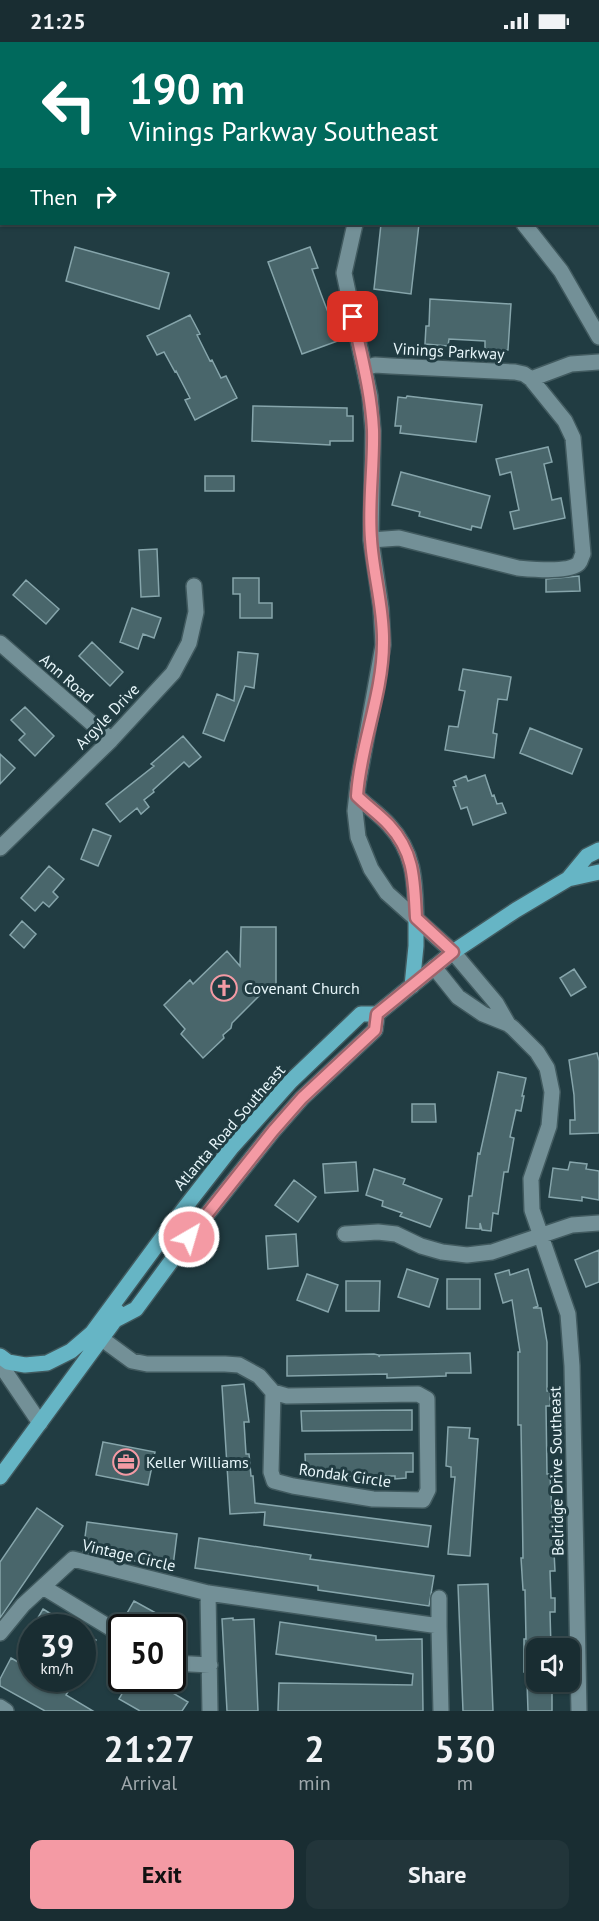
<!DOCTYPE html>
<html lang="en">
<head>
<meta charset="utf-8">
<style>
	body { margin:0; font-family:"PT Sans",sans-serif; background:#22353a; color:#f1f3f6; height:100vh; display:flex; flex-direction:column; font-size:22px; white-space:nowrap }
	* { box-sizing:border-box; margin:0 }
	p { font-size:20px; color:#9fa8ac }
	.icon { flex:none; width:33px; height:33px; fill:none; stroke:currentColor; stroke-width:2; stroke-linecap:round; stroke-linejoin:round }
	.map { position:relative; height:1669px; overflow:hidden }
	.details { display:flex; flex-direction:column; background:#192d32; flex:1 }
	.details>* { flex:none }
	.banner { position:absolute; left:0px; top:0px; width:600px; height:183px; box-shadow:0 2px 4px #0004,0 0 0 2px #37494d; background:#00695c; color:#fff; overflow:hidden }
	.controls { position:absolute; left:526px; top:1596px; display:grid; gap:12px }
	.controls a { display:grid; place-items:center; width:54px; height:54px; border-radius:12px; background:#192d32; box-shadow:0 2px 4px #0004,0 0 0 2px #37494d; font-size:30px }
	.speed { position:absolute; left:18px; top:1572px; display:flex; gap:12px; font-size:30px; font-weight:700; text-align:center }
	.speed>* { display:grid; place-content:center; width:78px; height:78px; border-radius:50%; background:#192d32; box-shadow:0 2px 4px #0004,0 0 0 2px #37494d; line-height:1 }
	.speed small { font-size:15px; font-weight:400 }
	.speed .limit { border:3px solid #111; border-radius:9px; background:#fff; color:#111 }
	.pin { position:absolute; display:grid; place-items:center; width:51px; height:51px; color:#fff; margin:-26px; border-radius:12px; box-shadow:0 3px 9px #0006 }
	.me { position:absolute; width:66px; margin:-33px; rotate:38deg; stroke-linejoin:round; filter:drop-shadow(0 0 4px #0008) }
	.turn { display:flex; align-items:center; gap:21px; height:126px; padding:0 30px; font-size:27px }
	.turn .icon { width:78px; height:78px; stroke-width:2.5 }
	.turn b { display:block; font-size:42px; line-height:51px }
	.then { display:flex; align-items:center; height:57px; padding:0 30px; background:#0003; gap:12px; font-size:22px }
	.eta { display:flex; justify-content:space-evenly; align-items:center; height:102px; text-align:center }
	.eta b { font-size:36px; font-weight:800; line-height:42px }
	.cta { display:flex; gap:12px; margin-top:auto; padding:12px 30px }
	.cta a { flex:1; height:69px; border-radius:12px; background:#f49aa4; color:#111; font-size:24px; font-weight:800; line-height:69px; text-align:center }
	.cta a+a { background:#22353a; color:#f1f3f6 }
	.status { display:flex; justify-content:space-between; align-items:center; height:42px; padding:0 30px; background:#192d32; direction:ltr }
	.status svg { height:16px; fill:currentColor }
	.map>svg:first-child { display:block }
</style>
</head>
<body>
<div class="status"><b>21:25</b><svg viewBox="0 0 49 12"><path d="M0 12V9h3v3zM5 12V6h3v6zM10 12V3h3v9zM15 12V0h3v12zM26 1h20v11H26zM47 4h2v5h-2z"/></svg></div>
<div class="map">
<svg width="599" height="1669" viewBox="0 0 599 1669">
	<rect width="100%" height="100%" fill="#213c42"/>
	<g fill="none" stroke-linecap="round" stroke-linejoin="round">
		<path stroke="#924953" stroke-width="4" d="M22,0L23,2"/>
	</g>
	<path fill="#49666b" stroke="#86a5ab" stroke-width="1.5" d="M381,182H419L411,252L374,247Z
		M75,205L169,231L159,267L66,239Z
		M310,205L318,226L312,227L321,252L331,278L336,276L343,297L302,312L268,220Z
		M430,257L511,262L508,308L485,307V299L449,297L448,304L425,302L426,284H429Z
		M190,273L200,292L197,293L210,319L212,318L221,336L226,334L237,356L195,378L185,358L190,356L176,329L175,330L164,310L157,313L147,294Z
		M407,354L482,363L476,400L400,391L401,384H395L398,355L406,356Z
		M253,364L347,366V374H353V399H330V403L252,399Z
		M548,405L552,420L544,422L552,458L561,456L565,476L514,487L510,470L519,468L511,430L500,433L496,417Z
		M401,430L490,454L481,486L472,484L471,488L419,474L420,470L392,463Z
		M205,434H234V449H205Z
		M157,507L159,554L141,555L139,508Z
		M579,534L580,549L546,550V537Z
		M233,536H259V561H272V576H240V552H233Z
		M26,538L59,567L46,582L13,553Z
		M132,566L161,576L154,596L143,592L138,607L120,600Z
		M92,600L123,630L110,644L79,614Z
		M238,610L258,612L254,646L245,644L224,699L203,691L217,652L234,659Z
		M463,627L511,635L507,658L498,657L493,691L497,692L494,716L445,708L449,684L458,685L465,649L459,648Z
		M25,665L54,694L35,714L19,698L25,692L11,678Z
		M530,686L582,707L572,732L520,711Z
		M183,694L201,715L189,725L184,720L153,748L154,750L144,758L149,765L141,772L137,766L120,780L106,762L154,724L151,722Z
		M0,712L15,726L0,742Z
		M485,733L492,754L494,753L497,762L502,761L506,771L473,783L467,765L461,767L453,745L456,744L454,739L466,734L468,739Z
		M93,787L111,794L98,824L81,817Z
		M49,824L64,837L53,850L58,855L49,865L43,860L35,869L21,856Z
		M22,879L36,892L24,906L10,893Z
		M241,885H276V950L264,949L232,981L231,986L223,993L224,996L203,1016L181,992L185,987L164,963L190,938L193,942L227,909L240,924Z
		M574,927L586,945L571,954L560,936Z
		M597,1011L599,1019V1091L570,1092V1078H575L574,1053L569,1018Z
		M498,1030L526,1036L522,1054H524L521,1069L516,1068L510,1095L514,1096L508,1130H504L498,1172L493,1171L491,1189L482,1188L480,1181V1187L466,1186L469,1154H472L478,1111L480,1112Z
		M412,1062H435L436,1080H412Z
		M356,1120L358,1149L325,1151L323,1122Z
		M570,1120L587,1122L586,1127L599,1129V1158L582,1155V1159L549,1155L553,1126L568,1128Z
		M374,1127L405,1137L403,1142L442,1157L430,1185L400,1174L402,1171L382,1164L383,1159L366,1153Z
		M294,1138L316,1155L298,1180L275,1163Z
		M296,1192L298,1224L268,1227L266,1194Z
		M599,1208V1240L586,1245L575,1218Z
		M407,1227L438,1237L429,1265L398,1255Z
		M528,1227L538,1264L533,1266H541L547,1300V1349H550V1364H546L547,1432H550L555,1529H550L551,1556H555V1570H550L551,1606H537V1630H524V1597H526L525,1548H523L521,1516H523L521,1383H518V1310H520L512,1258L503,1261L495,1232L509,1228L510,1233Z
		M307,1232L338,1243L328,1270L297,1258Z
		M447,1237H480V1267H447Z
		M346,1239H380L379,1269H346Z
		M470,1311L471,1331H446V1334L387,1336V1332L287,1334V1314L374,1312L379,1313V1315L380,1313Z
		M244,1342L249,1380H244L246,1412H249L251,1434H253L255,1461L431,1484L428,1505L264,1483L265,1470L230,1472L222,1344Z
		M412,1368V1388L302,1389L301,1369Z
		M448,1385L470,1386L469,1396L478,1397L470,1514L448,1512L455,1435H451V1425L446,1424Z
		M103,1400L155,1410L148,1443L96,1433Z
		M413,1411V1430H406V1436L395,1437V1434H365V1436H354L353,1434L306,1435L305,1412Z
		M37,1466L63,1484L0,1576V1520Z
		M87,1480L177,1492L173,1524L104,1515L83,1510Z
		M199,1496L311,1513L310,1517L434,1534L429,1564L318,1548V1544L195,1526Z
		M488,1542L493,1669H463L458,1543Z
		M134,1559L165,1576L159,1586H131L122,1580Z
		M43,1567L74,1586H32Z
		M233,1576V1578L254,1577L258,1669H227L222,1577Z
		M280,1580L376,1594V1598L422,1597L423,1669H278L279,1641L412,1643L413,1632L276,1612Z
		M82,1590L96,1598L82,1621Z
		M11,1616L32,1628V1636H48L69,1648L66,1653L93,1669H45L0,1644V1637Z
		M131,1636H148L188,1660L182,1669H140L119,1657Z
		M527,1640H557V1651H552V1669H528Z"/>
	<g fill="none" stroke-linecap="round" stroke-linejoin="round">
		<g stroke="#415a5f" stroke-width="18">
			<path id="minor" d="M216,0L217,2
				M334,0L335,2
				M355,182L344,231L370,354L373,389L371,498L381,566L383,603L358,742L355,769L358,795L371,827L387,851L453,910L496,961L508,982
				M524,182L561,229L599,295
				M365,326L375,323L391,324L515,330L524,332L531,337L565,379L573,396L583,512C581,515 581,519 579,521C570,531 530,527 518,526L399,496L371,498
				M531,337L571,322L599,320
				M0,601L111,698
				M357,754C367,764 380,773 389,783C415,811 415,840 416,876
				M0,806L111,698L173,631L189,601L196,570L194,544
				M434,925L458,955L483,972L508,982L513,986L537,1010L547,1026L552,1050L549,1084L531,1137L532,1168L568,1272L572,1324L579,1669
				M345,1192L378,1190L396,1192L421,1204L442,1210L467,1213L492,1210L572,1183L599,1181
				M102,1297L132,1319L147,1322H225L239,1323L259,1334L273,1350
				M0,1322L40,1381
				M273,1350L287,1354L418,1352L427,1357L428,1448L423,1458L373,1457L293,1444L274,1439L271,1430Z
				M43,1545L122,1593
				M208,1551L210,1669
				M439,1584L441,1669
				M0,1591L23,1563L73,1517L208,1551L439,1584V1556
				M172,1621L210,1623
				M0,1665L6,1669"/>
		</g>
		<g stroke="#415a5f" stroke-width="18">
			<path id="major" d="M568,837L599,830
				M412,944L416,904V876
				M115,1278L136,1267L189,1195L273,1089L302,1056L375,988L377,972L453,910L516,868L568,837L587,814L599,808
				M0,1314L8,1320L25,1323L47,1321L71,1309L92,1291L176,1177L232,1105L291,1039L361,972H377
				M0,1435L115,1278L117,1269"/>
		</g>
		<use href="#minor" stroke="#739097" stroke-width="15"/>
		<use href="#major" stroke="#66b5c5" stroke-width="15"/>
	</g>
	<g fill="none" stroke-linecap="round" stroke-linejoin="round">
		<g stroke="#9f646b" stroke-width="15">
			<path id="route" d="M189,1195L273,1089L302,1056L375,988L377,972L453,910L416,876C414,840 415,811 389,783C380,773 367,764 357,754C360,704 383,652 383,601C384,566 373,532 371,497C368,461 374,424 373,388C371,349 361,313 353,275"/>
		</g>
		<use href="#route" stroke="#f49aa4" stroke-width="10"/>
	</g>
	<defs>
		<g id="church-ring" transform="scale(1.35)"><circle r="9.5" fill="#213c42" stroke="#f49aa4" stroke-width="1.5"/><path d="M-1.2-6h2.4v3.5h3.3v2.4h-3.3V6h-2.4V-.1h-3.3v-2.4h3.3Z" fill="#f49aa4"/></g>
		<g id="office-ring" transform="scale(1.35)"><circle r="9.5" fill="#213c42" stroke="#f49aa4" stroke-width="1.5"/><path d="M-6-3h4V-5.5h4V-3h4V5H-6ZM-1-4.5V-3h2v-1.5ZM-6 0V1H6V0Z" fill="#f49aa4"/></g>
	</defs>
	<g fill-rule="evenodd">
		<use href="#church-ring" x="224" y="946"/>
		<use href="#office-ring" x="126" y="1420"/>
	</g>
	<g text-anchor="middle" stroke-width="6" stroke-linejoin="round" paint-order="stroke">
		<g font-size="16" fill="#e7f6fa" stroke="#213c42">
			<text transform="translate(449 309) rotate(3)" y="6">Vinings Parkway</text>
			<text transform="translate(67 636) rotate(41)" y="6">Ann Road</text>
			<text transform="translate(107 674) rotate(-46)" y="6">Argyle Drive</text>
			<text transform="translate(229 1085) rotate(-49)" y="6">Atlanta Road Southeast</text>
			<text transform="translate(556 1429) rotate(-91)" y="6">Belridge Drive Southeast</text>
			<text transform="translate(345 1433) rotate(8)" y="6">Rondak Circle</text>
			<text transform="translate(129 1513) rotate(13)" y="6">Vintage Circle</text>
		</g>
		<g font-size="16" fill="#e7f6fa" stroke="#213c42" text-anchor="start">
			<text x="244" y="952">Covenant Church</text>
			<text x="146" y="1426">Keller Williams</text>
		</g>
	</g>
</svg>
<div class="controls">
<a><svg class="icon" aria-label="sound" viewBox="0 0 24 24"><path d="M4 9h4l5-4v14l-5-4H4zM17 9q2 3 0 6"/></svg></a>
</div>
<div class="speed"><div>39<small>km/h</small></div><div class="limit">50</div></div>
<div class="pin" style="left:353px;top:275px;background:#d93025"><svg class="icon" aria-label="arrive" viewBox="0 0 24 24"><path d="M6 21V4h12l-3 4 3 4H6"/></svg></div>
<svg class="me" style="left:189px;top:1195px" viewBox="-20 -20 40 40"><circle r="17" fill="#f49aa4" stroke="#fff" stroke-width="3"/><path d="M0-11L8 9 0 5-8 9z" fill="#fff"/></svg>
<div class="banner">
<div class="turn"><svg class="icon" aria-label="left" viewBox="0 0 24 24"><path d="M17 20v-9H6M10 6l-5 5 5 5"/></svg><div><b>190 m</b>Vinings Parkway Southeast</div></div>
<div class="then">Then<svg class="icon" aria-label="right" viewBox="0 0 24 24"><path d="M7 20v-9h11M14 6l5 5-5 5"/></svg></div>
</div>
</div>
<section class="details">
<div class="eta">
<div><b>21:27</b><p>Arrival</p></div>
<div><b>2</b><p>min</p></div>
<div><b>530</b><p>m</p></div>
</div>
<div class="cta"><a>Exit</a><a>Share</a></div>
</section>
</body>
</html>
